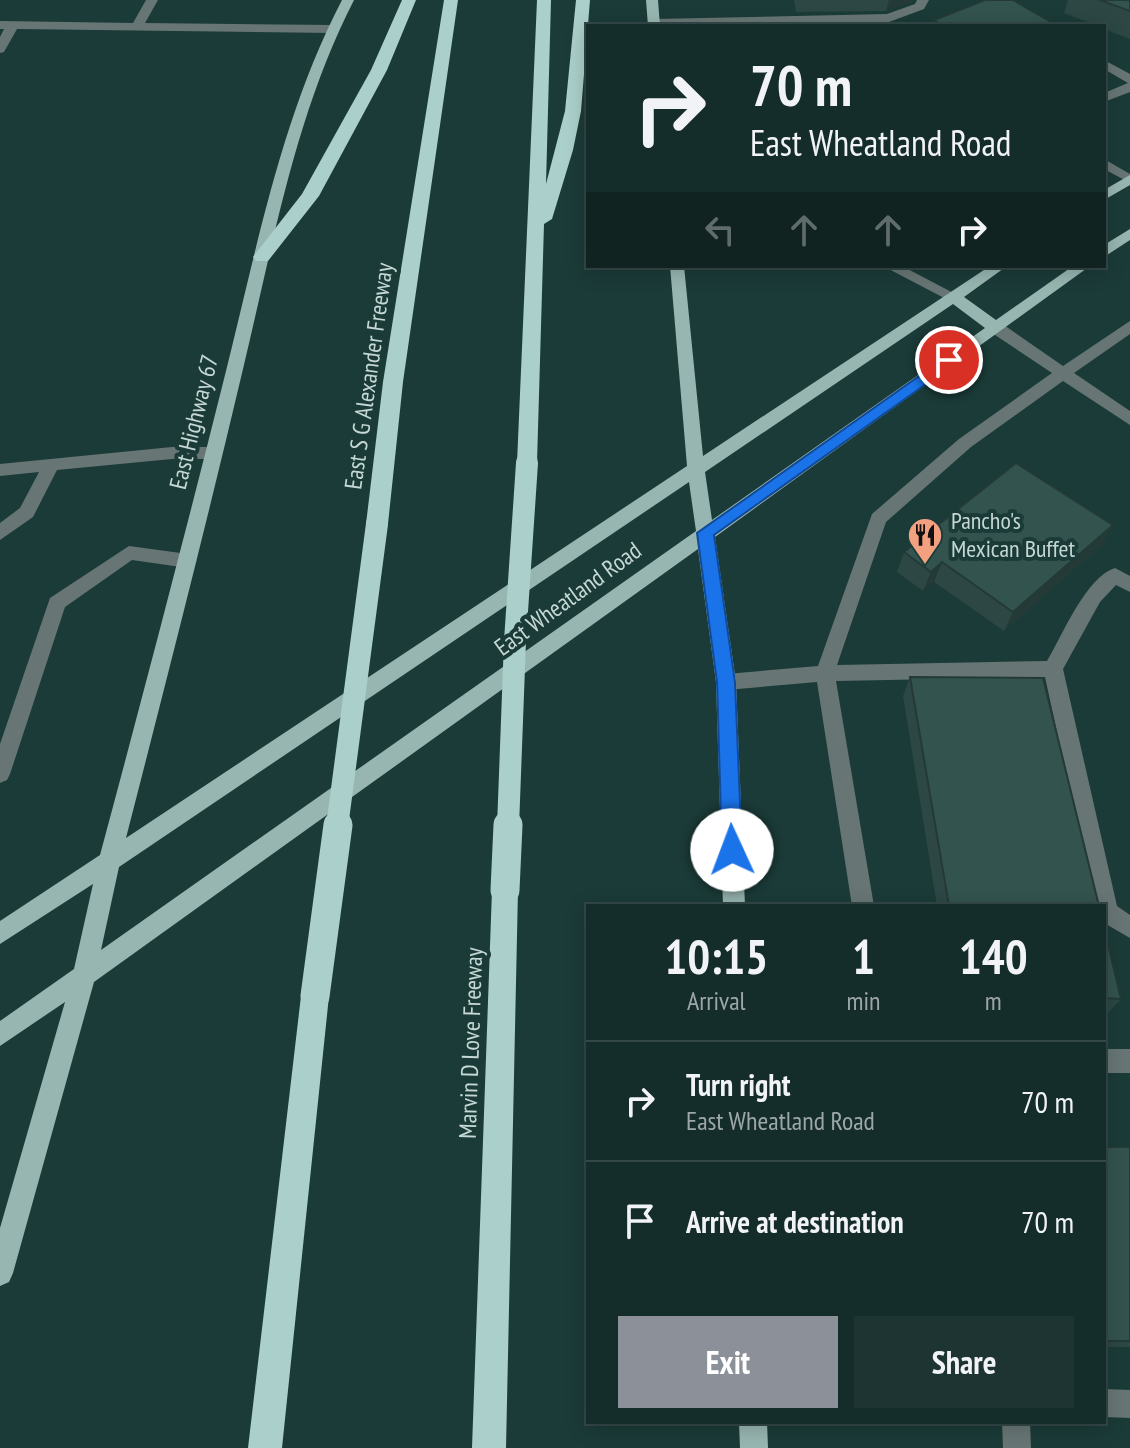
<!DOCTYPE html>
<html lang="en">
<head>
<meta charset="utf-8">
<style>
	body { margin:0; font-family:"PT Sans Narrow",sans-serif; background:#1d3432; color:#f1f3f6; height:100vh; display:flex; flex-direction:column; font-size:30px; white-space:nowrap }
	* { box-sizing:border-box; margin:0 }
	p { font-size:26px; color:#9da7a8 }
	.icon { flex:none; width:44px; height:44px; fill:none; stroke:currentColor; stroke-width:2; stroke-linecap:round; stroke-linejoin:round }
	.map { position:relative; flex:1; overflow:hidden }
	.sheet { position:absolute; left:586px; top:904px; width:520px; height:520px; display:flex; flex-direction:column; background:#142c2a; border-radius:0px; box-shadow:0 4px 20px #0003,0 0 0 2px #334847 }
	.sheet>* { flex:none }
	.guide { position:absolute; left:586px; top:24px; width:520px; height:244px; border-radius:0px; box-shadow:0 4px 20px #0003,0 0 0 2px #334847; background:#142c2a; color:#f1f3f6; overflow:hidden }
	.pin { position:absolute; display:grid; place-items:center; width:68px; height:68px; color:#fff; margin:-34px; border:4px solid #fff; border-radius:50%; box-shadow:0 2px 8px #0007 }
	.me { position:absolute; width:88px; margin:-44px; rotate:358deg; stroke-linejoin:round; filter:drop-shadow(0 0 6px #0008) }
	.turn { display:flex; align-items:center; gap:28px; height:168px; padding:0 32px; font-size:36px }
	.turn .icon { width:104px; height:104px; stroke-width:2.5 }
	.turn b { display:block; font-size:56px; line-height:68px }
	.lanes { display:flex; align-items:center; height:76px; padding:0 32px; background:#0003; justify-content:center; gap:40px; direction:ltr }
	.lanes .off { opacity:.35 }
	.eta { display:flex; justify-content:space-evenly; align-items:center; height:136px; text-align:center }
	.eta b { font-size:48px; font-weight:600; line-height:56px }
	.primary-button { display:flex; gap:16px; margin-top:auto; padding:16px 32px }
	.primary-button a { flex:1; height:92px; border-radius:0px; background:#8c9099; color:#fff; font-size:32px; font-weight:600; line-height:92px; text-align:center }
	.primary-button a+a { background:#1d3432; color:#f1f3f6 }
	ul { padding:0; list-style:none }
	li { display:flex; align-items:center; gap:24px; height:120px; padding:0 32px; border-top:2px solid #334847 }
	li div { flex:1 }
	li b { display:block; font-size:30px }
	li em { font-style:normal }
	.map>svg:first-child { display:block }
</style>
</head>
<body>
<div class="map">
<svg width="1130" height="1448" viewBox="0 0 1130 1448">
	<rect width="100%" height="100%" fill="#1b3b38"/>
	<g fill="none" stroke-linecap="round" stroke-linejoin="round">
		<path fill="#677674" fill-rule="evenodd" d="M146,0H158L145,23L333,25L339,29L333,33L17,29L4,52L0,53V37L4,29H0V21L133,23Z
			M917,0H929L924,9L889,22L651,26L648,23L654,19L887,14L915,4Z
			M1104,60L1130,74V92L1104,102V93L1128,83L1104,69Z
			M1104,159L1130,174V183L1104,169Z
			M883,266H902L961,297L958,300H948Z
			M1130,321V334L1074,373L1130,411V425L1063,381L971,447L886,522L837,665L1047,661C1062,636 1086,577 1115,568L1130,576V592L1116,585L1100,602L1063,669L1117,906L1130,915V938L1104,923V906H1095L1045,677L836,681L874,906H852L817,682L726,690L719,688L716,682L719,676L726,674L818,666L872,514L959,439L1052,373L989,331V323H1001L1063,366Z
			M172,447H213L222,453L213,459H172L57,470L33,517L0,540V523L20,508L39,472L0,476V464Z
			M129,546L188,554L197,561L188,568L132,560L65,607L10,774L7,780L0,783V744L50,598Z
			M1104,1049H1130V1073H1104Z
			M1104,1389L1130,1390V1418L1104,1417Z
			M1002,1422H1030L1031,1448H1003Z"/>
		<path fill="#98b6b1" fill-rule="evenodd" d="M342,0H354C295,115 273,244 243,369C206,526 166,682 126,838L687,466L670,266H684L703,456L990,266H1007L964,297L996,320L1073,266H1090L715,537L736,682L745,906H723L716,682L698,549L94,982L13,1273L9,1282L0,1286V1228L65,1002L0,1046V1021L74,969L93,884L0,944V921L100,855C143,695 185,535 225,375C257,248 281,117 342,0ZM953,304L985,328L712,520L705,472ZM689,482L696,531L101,950L119,867Z
			M646,0H658L660,26H648Z
			M1130,175V185L1104,200V190Z
			M1130,229V240L1104,257V245Z
			M739,1422H767L768,1448H740Z"/>
		<path fill="#abcfca" fill-rule="evenodd" d="M402,0H416L387,70L319,196L268,261H256L253,257L256,253L302,194L371,70Z
			M444,0H458L403,382L388,524L385,530H369L366,524L383,382Z
			M537,0H551L546,184L565,111L576,0H590L581,111L573,150L552,219L544,224L537,463L534,468H520L517,463Z
			M505,878L514,882L518,890L506,1448H472L492,890L496,882Z
			M315,983L325,987L329,996L282,1448H248L301,996L305,987Z"/>
		<path stroke="#abcfca" stroke-width="22" d="M337,827L377,524
			M508,827L515,641L527,463"/>
		<path stroke="#abcfca" stroke-width="29" d="M505,890L508,825
			M315,996L338,825"/>
	</g>
	<path fill="#2c4744" d="M794,0H912V2L886,11L796,12Z
		M1068,0H1130V39L1104,29V26H1098L1064,13Z
		M934,20L1058,26H932Z
		M1113,525L1102,545L1004,631L934,582L923,591L897,572L904,552Z
		M910,677L1099,906H937L903,696Z
		M1104,927L1121,999L1108,1013L1104,1012Z
		M1104,1147H1130V1347H1104Z"/>
	<path fill="#243a37" d="M889,0H912V2L886,11Z
		M1113,525L1102,545L1004,631L1013,612Z
		M942,562L934,582L923,591L931,572Z"/>
	<path fill="#33534f" stroke="#243a37" stroke-width="2" d="M985,0H1013L1058,26H944L934,20Z
		M1100,0H1130V11Z
		M1016,463L1113,525L1013,612L942,562L931,572L904,552Z
		M910,677L1043,678L1099,906H949Z
		M1104,927L1121,999L1104,998Z
		M1104,1147H1130V1341H1104Z"/>
	<path fill="#1a73e8" stroke="#114b97" stroke-width="2" d="M949,355L954,357V364L714,535L735,682L742,850L739,856L732,859L725,856L722,850L717,682L697,533Z"/>
	<defs>
		<g id="restaurant-pin" transform="scale(1.8)"><path d="M0 17L-7.5 6A9.5 9.5 0 1 1 7.5 6Z" fill="#f2a080" stroke="#1b3b38"/><path d="M-5-6h1v4h1v-4h1v4h1v-4h1v5L-1.5 .5V6h-2V.5L-5-1ZM5-6V6H3V1.5H1.5Q1.5-4 5-6Z" fill="#111"/></g>
	</defs>
	<g fill-rule="evenodd">
		<use href="#restaurant-pin" x="925" y="535"/>
	</g>
	<g text-anchor="middle" stroke-width="8" stroke-linejoin="round" paint-order="stroke">
		<g font-size="24" fill="#c6d8d5" stroke="#1b3b38">
			<text transform="translate(369 376) rotate(-82)" y="8">East S G Alexander Freeway</text>
			<text transform="translate(194 422) rotate(-76)" y="8">East Highway 67</text>
			<text transform="translate(568 599) rotate(-36)" y="8">East Wheatland Road</text>
			<text transform="translate(471 1043) rotate(-88)" y="8">Marvin D Love Freeway</text>
		</g>
		<g font-size="24" fill="#c6d8d5" stroke="#1b3b38" text-anchor="start">
			<text x="951" y="529">Pancho's<tspan x="951" dy="28">Mexican Buffet</tspan></text>
		</g>
	</g>
</svg>
<div class="pin" style="left:949px;top:360px;background:#d93025"><svg class="icon" aria-label="arrive" viewBox="0 0 24 24"><path d="M6 21V4h12l-3 4 3 4H6"/></svg></div>
<svg class="me" style="left:732px;top:850px" viewBox="-20 -20 40 40"><circle r="19" fill="#fff"/><path d="M0-13L10 11 0 6-10 11z" fill="#1a73e8"/></svg>
<div class="guide">
<div class="turn"><svg class="icon" aria-label="right" viewBox="0 0 24 24"><path d="M7 20v-9h11M14 6l5 5-5 5"/></svg><div><b>70 m</b>East Wheatland Road</div></div>
<div class="lanes"><svg class="icon off" aria-label="left" viewBox="0 0 24 24"><path d="M17 20v-9H6M10 6l-5 5 5 5"/></svg><svg class="icon off" aria-label="ahead" viewBox="0 0 24 24"><path d="M12 20V5M6 11l6-6 6 6"/></svg><svg class="icon off" aria-label="ahead" viewBox="0 0 24 24"><path d="M12 20V5M6 11l6-6 6 6"/></svg><svg class="icon" aria-label="right" viewBox="0 0 24 24"><path d="M7 20v-9h11M14 6l5 5-5 5"/></svg></div>
</div>
<section class="sheet">
<div class="eta">
<div><b>10:15</b><p>Arrival</p></div>
<div><b>1</b><p>min</p></div>
<div><b>140</b><p>m</p></div>
</div>
<ul>
<li><svg class="icon" aria-label="right" viewBox="0 0 24 24"><path d="M7 20v-9h11M14 6l5 5-5 5"/></svg><div><b>Turn right</b><p>East Wheatland Road</p></div><em>70 m</em></li>
<li><svg class="icon" aria-label="arrive" viewBox="0 0 24 24"><path d="M6 21V4h12l-3 4 3 4H6"/></svg><div><b>Arrive at destination</b></div><em>70 m</em></li>
</ul>
<div class="primary-button"><a>Exit</a><a>Share</a></div>
</section>
</div>
</body>
</html>
